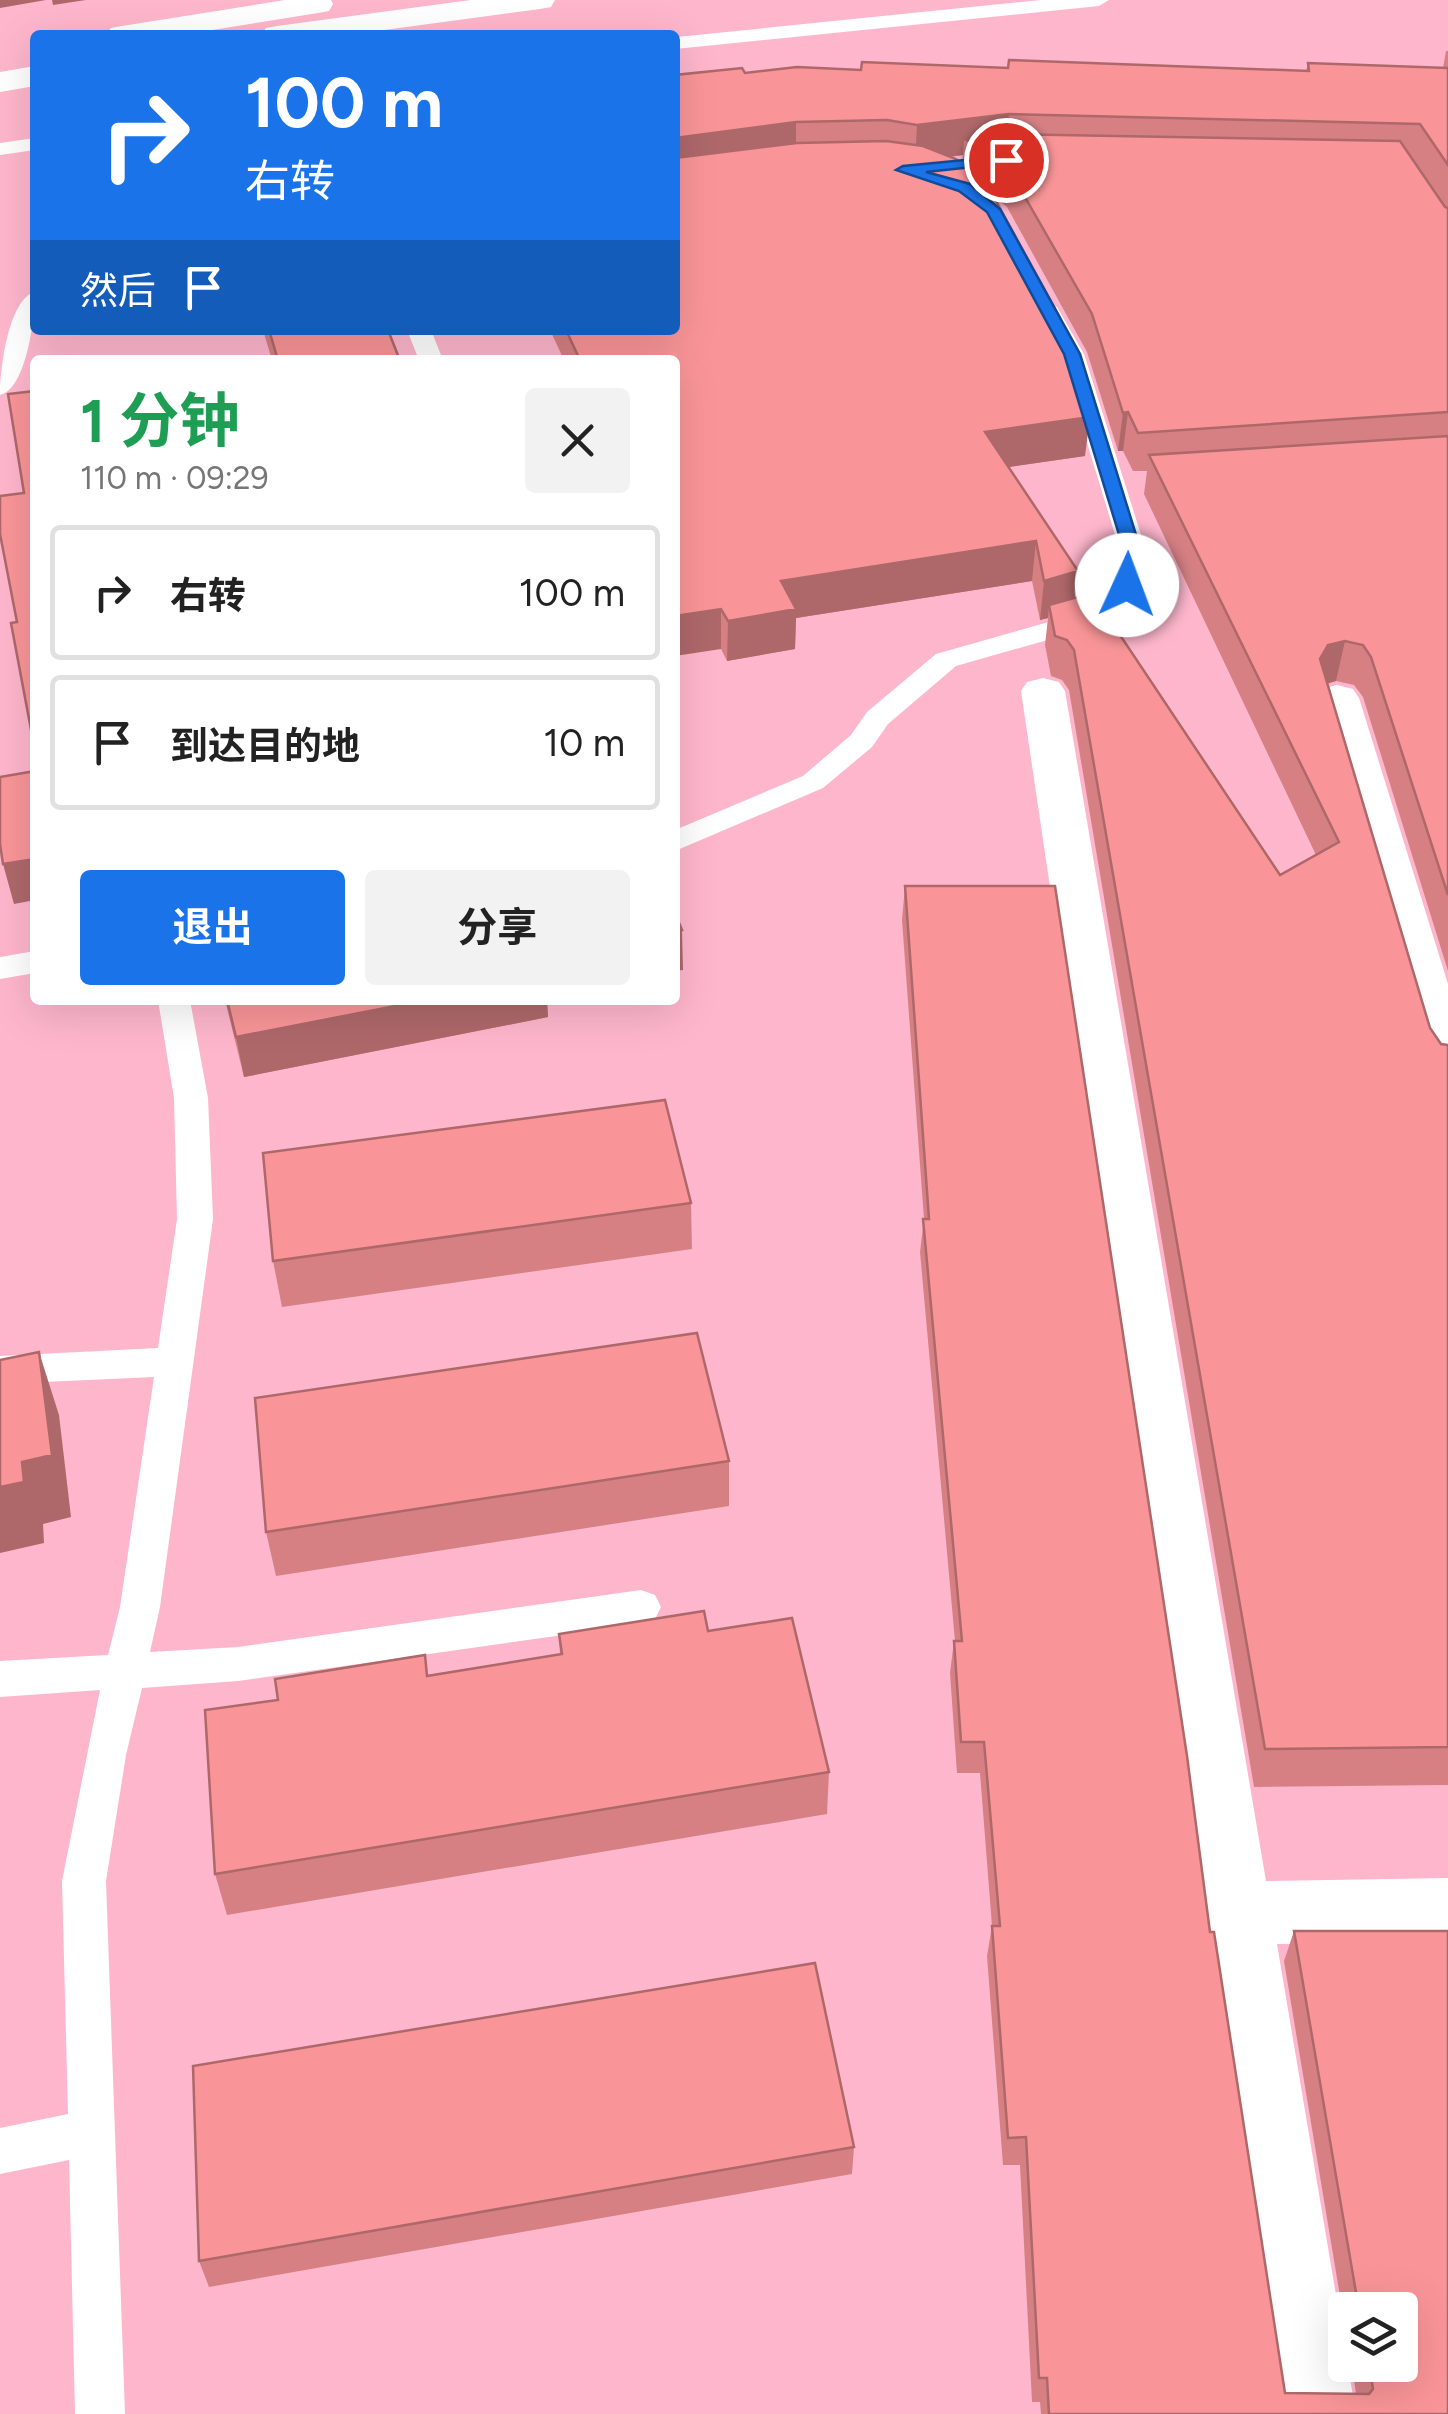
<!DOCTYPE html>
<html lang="zh">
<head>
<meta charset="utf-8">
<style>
	body { margin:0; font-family:Figtree,"Noto Sans SC",sans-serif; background:#f2f2f2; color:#222; height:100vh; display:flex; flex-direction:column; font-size:38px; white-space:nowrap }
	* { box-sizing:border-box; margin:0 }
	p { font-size:32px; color:#767676 }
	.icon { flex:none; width:55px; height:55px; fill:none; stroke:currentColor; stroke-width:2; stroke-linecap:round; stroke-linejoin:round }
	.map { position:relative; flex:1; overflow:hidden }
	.drawer { position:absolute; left:30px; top:355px; width:650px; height:650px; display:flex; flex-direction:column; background:#fff; border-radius:10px; box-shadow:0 10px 40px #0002 }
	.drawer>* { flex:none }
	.hud { position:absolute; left:30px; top:30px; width:650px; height:305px; border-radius:10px; box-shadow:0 10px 40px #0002; background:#1a73e8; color:#fff; overflow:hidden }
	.tools { position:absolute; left:1328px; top:2292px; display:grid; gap:20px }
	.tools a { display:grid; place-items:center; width:90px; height:90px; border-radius:10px; background:#fff; box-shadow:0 10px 40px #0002; font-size:50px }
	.pin { position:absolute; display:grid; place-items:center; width:85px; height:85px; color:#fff; margin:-42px; border:5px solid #fff; border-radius:50%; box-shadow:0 2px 10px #0007 }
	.me { position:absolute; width:110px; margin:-55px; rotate:2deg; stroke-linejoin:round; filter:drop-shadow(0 0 8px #0008) }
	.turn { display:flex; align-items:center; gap:35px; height:210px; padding:0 50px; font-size:45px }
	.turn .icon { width:130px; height:130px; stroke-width:2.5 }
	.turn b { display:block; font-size:70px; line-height:85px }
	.then { display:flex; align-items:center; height:95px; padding:0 50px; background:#0003; gap:20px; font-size:38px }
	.round { display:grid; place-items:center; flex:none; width:105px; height:105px; border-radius:10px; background:#f2f2f2 }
	.summary { display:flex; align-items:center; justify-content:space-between; height:170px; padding:0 50px }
	h1 { font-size:60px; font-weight:700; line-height:75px; color:#1e9e55 }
	.cta { display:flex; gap:20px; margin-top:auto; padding:20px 50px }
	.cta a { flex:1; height:115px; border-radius:10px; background:#1a73e8; color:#fff; font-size:40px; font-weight:700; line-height:115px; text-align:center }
	.cta a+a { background:#f2f2f2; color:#222 }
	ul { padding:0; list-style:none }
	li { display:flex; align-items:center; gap:30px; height:135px; margin:0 20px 15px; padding:0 30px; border:5px solid #e0e0e0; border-radius:10px }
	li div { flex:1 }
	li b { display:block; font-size:38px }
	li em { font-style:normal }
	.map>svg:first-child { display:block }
</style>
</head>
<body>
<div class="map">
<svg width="1448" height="2414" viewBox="0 0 1448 2414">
	<rect width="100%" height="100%" fill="#feb6cd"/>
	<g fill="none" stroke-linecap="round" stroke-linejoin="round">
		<path fill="#fff" fill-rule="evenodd" d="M1041,0H1109L1099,6L675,49L677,37Z
			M35,138V150L0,155V143Z
			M35,292C35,316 27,389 0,395C0,371 8,299 35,292Z
			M1049,305L1057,307L1084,354L1142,538L1145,569L1141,585L1107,623L956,666L888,724L872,747L823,788L675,851V830L803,776L851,735L867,712L936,654L1087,611L1114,583L1119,569L1116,538L1060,354L1037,312Z
			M407,330H431L443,360H419Z
			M35,951V973L0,979V957Z
			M158,1000H190L208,1098L213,1219L160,1607L150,1652L238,1647L641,1590L655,1595L661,1607L655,1619L641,1624L238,1681L142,1688L126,1755L106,1881L125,2414H75L69,2160L0,2174V2128L68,2114L62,1881L100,1690L0,1697V1661L108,1655L120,1607L154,1377L0,1384V1356L158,1348L177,1219L174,1098Z"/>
		<path fill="#fff" fill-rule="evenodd" d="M1043,678L1059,682L1065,691L1266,1881L1448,1878V1942L1277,1944L1356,2414H1276L1021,691L1027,682Z
			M1337,685L1353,689L1359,698L1448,984V1086L1430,1081L1422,1068L1315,698L1321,689Z"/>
		<path fill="#fff" fill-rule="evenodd" d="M285,0H331L333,4L329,11L318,13L181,35H106L111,28L122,26Z
			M471,0H555L551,7L540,9L347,35H261L266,28L277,26Z
			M35,66V86L0,92V72Z"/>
	</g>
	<path fill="#d68083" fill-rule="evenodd" d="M1446,51H1448V971L1363,697L1354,685L1336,681L1327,684L1430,1028L1441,1044L1448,1045V1785L1254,1787L1069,690L1062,680L1051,676L1045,645L1048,618L1040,620L1032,581L796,618L795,649L727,661L721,649L675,360H564L550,330H675L745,73L1008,68L1306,71L1308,63L1443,68ZM963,155L962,164L950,157ZM993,195L1007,207L1087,352L1118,451H1123L1133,471H1147L1144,494L1316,855L1280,875L1074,598L1008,467L1085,456Z
		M263,330H388L399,360H272Z
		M905,886L1210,1932L1285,2393L1356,2394L1352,2365H1400V2310H1345V2326L1284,1961L1294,1931L1448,2414H1041L1040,2402H1032L1020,2165H1003L987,1956L992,1926L980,1773H957L950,1673L954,1641H955L920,1252L924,1219L902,920Z
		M225,1000H547L548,1017L244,1077Z
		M691,1203L692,1249L282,1307L273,1261Z
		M729,1461V1506L276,1576L266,1532Z
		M708,1631L829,1772L827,1814L227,1915L215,1874L278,1700L425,1655L428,1675L560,1654L559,1634Z
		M854,2147L852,2174L209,2287L199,2261Z"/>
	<path fill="#ae686a" d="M0,0H46L0,8Z
		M52,0H86L53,5Z
		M1009,114L1006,150L964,139L963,155L915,161L917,125Z
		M796,122V158L675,174V138Z
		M1128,412L1123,451H1118L1123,413Z
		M1090,417L1085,456L981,471L985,432Z
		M1036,541L1032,581L796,618L795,649L727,661L728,621L781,581Z
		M1078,571L1073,611L1049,605L1048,618L1040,620L1044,581Z
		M721,609V649L675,656V616Z
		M1345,641L1336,681L1320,685V659L1328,645Z
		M35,859V900L14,904L3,864Z
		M682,930L683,970L675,971V931Z
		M426,1000H547L548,1017L244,1077L236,1037Z
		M39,1352L59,1415L71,1517L43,1524L44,1543L0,1553V1487L22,1462Z"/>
	<path fill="#f99598" stroke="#ae686a" stroke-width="2.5" d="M1009,60L1309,71L1308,63L1448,68V165L1420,124L1009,114L917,125L887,120L796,122L675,138V75L742,68L745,73L797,67L861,70L862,62L1008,68Z
		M1009,134L1400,141L1445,207L1448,208V412L1138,433L1128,412L1123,413L1092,314L1010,171L976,143L964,139Z
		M886,141L923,146L956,159L984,179L1060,318L1090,417L985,432L1078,571L1044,581L1036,541L781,581L796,609L728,621L721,609L675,616V360H580L566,330H675V158L797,143Z
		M269,330H388L399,358L384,360H274H278Z
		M35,391V751L11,623L17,622L0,534V496L24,493L8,394Z
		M1448,436V895L1371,657L1363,645L1345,641L1328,645L1320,659L1430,1028L1441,1044L1448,1045V1747L1265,1749L1074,650L1067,640L1055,636L1049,605L1092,593L1280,875L1339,842L1149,455Z
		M35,771V859L3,864L0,844V777Z
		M905,886H1055L1187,1756L1210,1932H1214L1285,2393L1369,2394L1373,2389L1369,2365H1400V2310H1359L1294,1931H1448V2414H1049L1047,2378H1039L1026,2137L1008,2138L992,1926H1000L984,1742H961L954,1641H962L923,1219H929Z
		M675,913L682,930L675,931Z
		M227,1000H426L236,1037Z
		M665,1100L691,1203L273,1261L263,1153Z
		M697,1333L729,1461L266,1532L255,1398Z
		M39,1352L52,1455L22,1462L24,1482L0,1487V1360Z
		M704,1611L708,1631L792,1618L829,1772L215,1874L205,1710L278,1700L275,1679L425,1655L427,1676L562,1654L559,1634Z
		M815,1963L854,2147L199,2261L193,2066Z"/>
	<path fill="#1a73e8" stroke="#114b97" stroke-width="2.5" d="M1006,156L1011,158V163L926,172L970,184L1000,209L1080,354L1137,538L1140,569L1133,589L1118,585L1123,569L1120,538L1064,354L987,212L959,191L896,170L903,166Z"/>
</svg>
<div class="tools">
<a><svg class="icon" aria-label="layers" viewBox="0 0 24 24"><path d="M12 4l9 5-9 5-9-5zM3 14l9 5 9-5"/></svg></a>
</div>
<div class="pin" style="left:1006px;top:160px;background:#d93025"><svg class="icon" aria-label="arrive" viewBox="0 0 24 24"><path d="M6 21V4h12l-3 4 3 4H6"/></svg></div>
<svg class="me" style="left:1127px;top:585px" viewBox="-20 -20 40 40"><circle r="19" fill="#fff"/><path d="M0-13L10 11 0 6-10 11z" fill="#1a73e8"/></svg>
<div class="hud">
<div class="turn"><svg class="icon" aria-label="right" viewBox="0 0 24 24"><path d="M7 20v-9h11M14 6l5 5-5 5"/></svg><div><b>100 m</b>右转</div></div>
<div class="then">然后<svg class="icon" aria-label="arrive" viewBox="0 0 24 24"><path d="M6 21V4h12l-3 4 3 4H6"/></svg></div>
</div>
<section class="drawer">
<div class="summary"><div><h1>1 分钟</h1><p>110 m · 09:29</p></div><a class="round"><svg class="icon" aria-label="close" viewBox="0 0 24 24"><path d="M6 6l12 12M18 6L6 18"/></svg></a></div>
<ul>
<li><svg class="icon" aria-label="right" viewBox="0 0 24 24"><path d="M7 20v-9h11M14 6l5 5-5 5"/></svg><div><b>右转</b></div><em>100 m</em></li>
<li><svg class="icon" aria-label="arrive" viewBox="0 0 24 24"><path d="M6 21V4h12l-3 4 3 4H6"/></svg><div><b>到达目的地</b></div><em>10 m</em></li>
</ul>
<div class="cta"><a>退出</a><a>分享</a></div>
</section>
</div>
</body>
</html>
